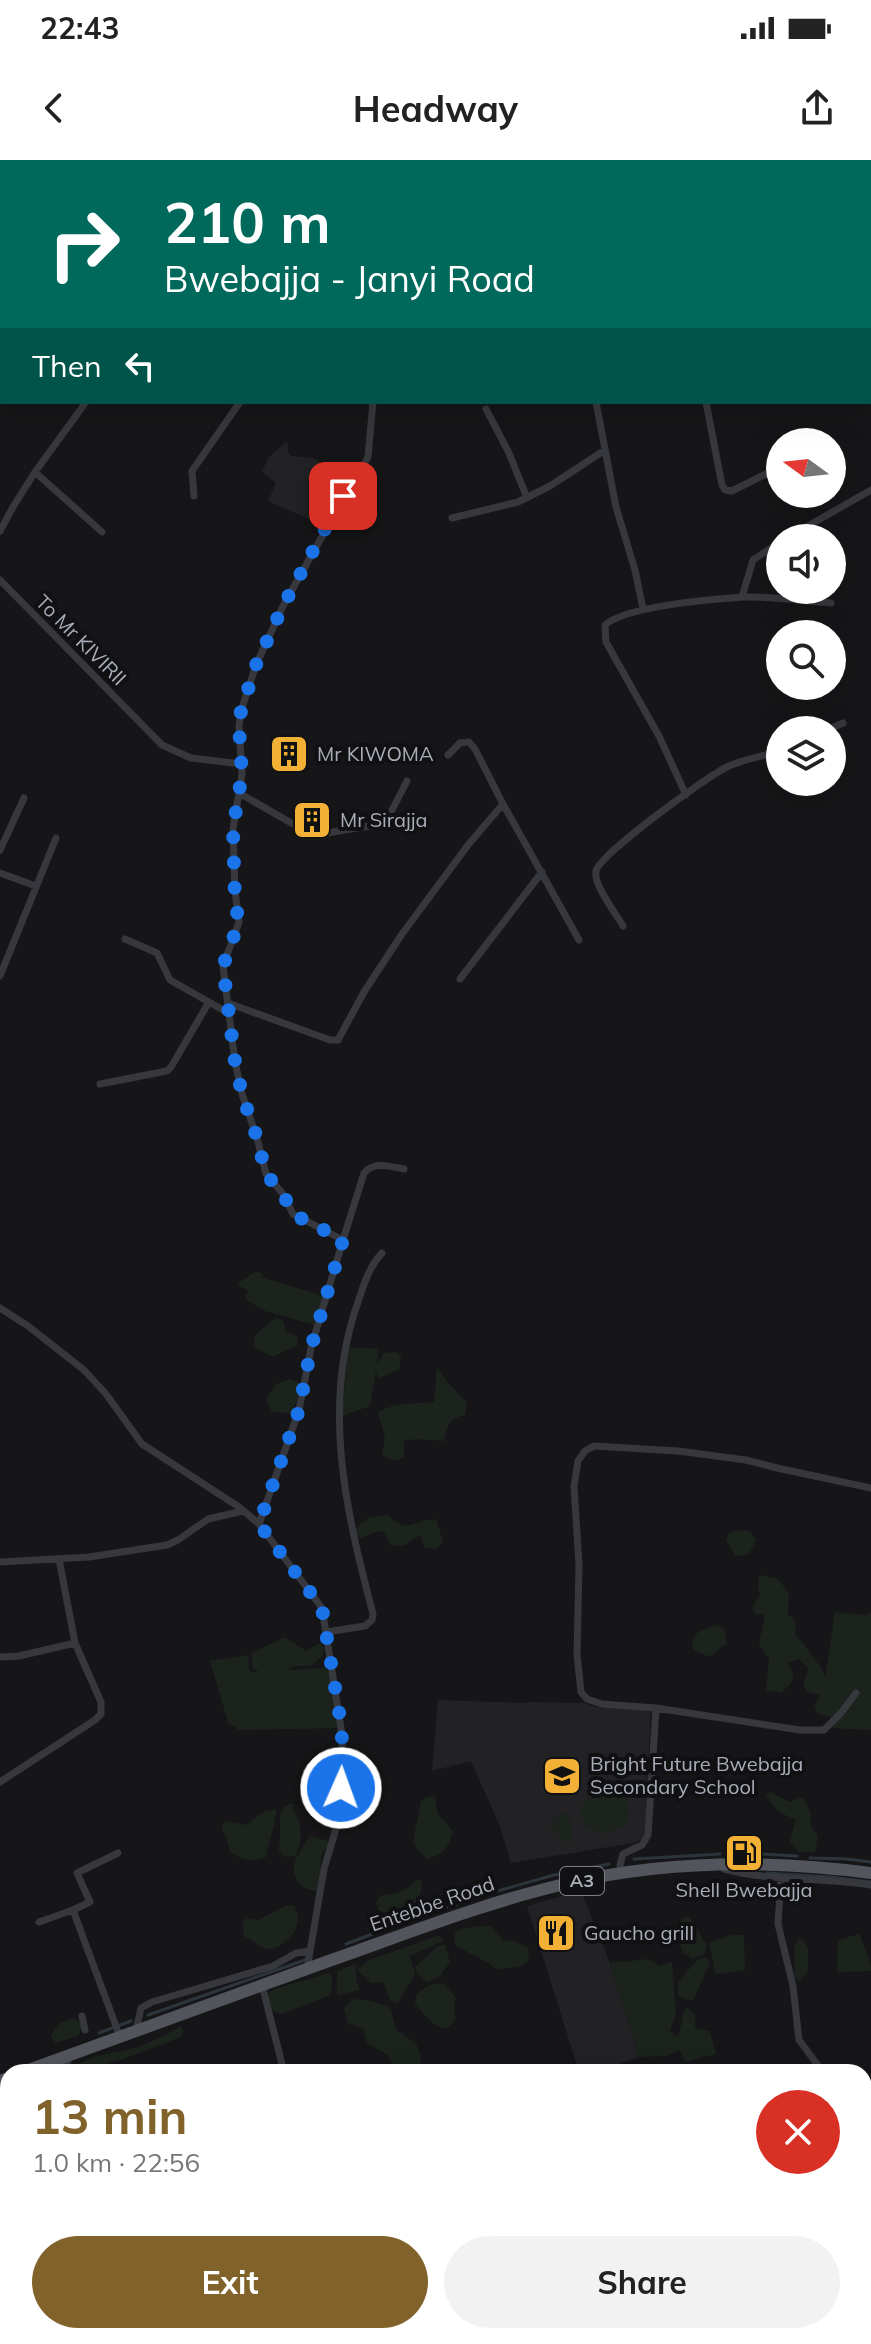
<!DOCTYPE html>
<html lang="en">
<head>
<meta charset="utf-8">
<style>
	body { margin:0; font-family:Mulish,sans-serif; background:#f2f2f2; color:#222; height:100vh; display:flex; flex-direction:column; font-size:30px; white-space:nowrap }
	* { box-sizing:border-box; margin:0 }
	p { font-size:26px; color:#767676 }
	.icon { flex:none; width:44px; height:44px; fill:none; stroke:currentColor; stroke-width:2; stroke-linecap:round; stroke-linejoin:round }
	.map { position:relative; flex:1; overflow:hidden }
	.details { position:absolute; left:0px; top:1904px; width:872px; height:280px; display:flex; flex-direction:column; background:#fff; border-radius:24px 24px 0 0; box-shadow:0 8px 32px #0002 }
	.details>* { flex:none }
	.banner { position:absolute; left:0px; top:0px; width:872px; height:244px; box-shadow:0 8px 32px #0002; background:#00695c; color:#fff; overflow:hidden }
	.needle { width:52px; rotate:285deg }
	.buttons { position:absolute; left:766px; top:268px; display:grid; gap:16px }
	.buttons a { display:grid; place-items:center; width:80px; height:80px; border-radius:50%; background:#fff; box-shadow:0 8px 32px #0002; font-size:40px }
	.pin { position:absolute; display:grid; place-items:center; width:68px; height:68px; color:#fff; margin:-34px; border-radius:16px; box-shadow:0 4px 12px #0006 }
	.me { position:absolute; width:88px; margin:-44px; rotate:2deg; stroke-linejoin:round; filter:drop-shadow(0 0 6px #0008) }
	.turn { display:flex; align-items:center; gap:28px; height:168px; padding:0 32px; font-size:36px }
	.turn .icon { width:104px; height:104px; stroke-width:2.5 }
	.turn b { display:block; font-size:56px; line-height:68px }
	.then { display:flex; align-items:center; height:76px; padding:0 32px; background:#0003; gap:16px; font-size:30px }
	.round { display:grid; place-items:center; flex:none; width:84px; height:84px; border-radius:42px; background:#f2f2f2 }
	.head { display:flex; align-items:center; justify-content:space-between; height:136px; padding:0 32px }
	h1 { font-size:48px; font-weight:700; line-height:60px; color:#80622a }
	.cta { display:flex; gap:16px; margin-top:auto; padding:16px 32px }
	.cta a { flex:1; height:92px; border-radius:48px; background:#80622a; color:#fff; font-size:32px; font-weight:700; line-height:92px; text-align:center }
	.cta a+a { background:#f2f2f2; color:#222 }
	.status { display:flex; justify-content:space-between; align-items:center; height:56px; padding:0 40px; background:#fff; direction:ltr }
	.status svg { height:22px; fill:currentColor }
	header { display:flex; justify-content:space-between; align-items:center; height:104px; padding:0 32px; background:#fff; font-size:36px; font-weight:700 }
	.map>svg:first-child { display:block }
</style>
</head>
<body>
<div class="status"><b>22:43</b><svg viewBox="0 0 49 12"><path d="M0 12V9h3v3zM5 12V6h3v6zM10 12V3h3v9zM15 12V0h3v12zM26 1h20v11H26zM47 4h2v5h-2z"/></svg></div>
<header><svg class="icon" aria-label="back" viewBox="0 0 24 24"><path d="M15 5l-7 7 7 7"/></svg>Headway<svg class="icon" aria-label="share" viewBox="0 0 24 24"><path d="M12 15V3M7 8l5-5 5 5M5 13v7h14v-7"/></svg></header>
<div class="map">
<svg width="871" height="2184" viewBox="0 0 871 2184">
	<rect width="100%" height="100%" fill="#161618"/>
	<path fill="#222225" d="M286,282L288,283V292L291,296L313,298L346,320L322,365L268,341L276,323L262,312L268,298Z
		M438,1540L526,1543L527,1542L583,1543L598,1547L651,1549L645,1673L641,1680L633,1683L511,1703L499,1664L471,1601L432,1611Z
		M581,1731L610,1803L639,1897L596,1912H579L527,1746Z"/>
	<path fill="#1c231d" d="M255,1112L262,1113L263,1118L324,1136L315,1165L265,1151L245,1139L248,1130L239,1127L238,1123Z
		M276,1158L283,1160L286,1172L297,1176L298,1185L272,1197L253,1186L255,1175Z
		M348,1187L379,1189L377,1204L384,1193L397,1192L401,1196L399,1210L378,1218L376,1210L370,1246L342,1256Z
		M437,1208C443,1213 444,1219 449,1224C455,1230 461,1236 467,1243L465,1255C448,1259 448,1265 444,1281L416,1279L404,1281V1297L395,1301L382,1295L385,1277L378,1253C392,1242 416,1244 434,1242Z
		M290,1219L300,1223L297,1239L291,1253L272,1252L266,1239L276,1224Z
		M388,1355C406,1375 414,1360 436,1359L443,1382L437,1389L425,1388L420,1375L404,1386L390,1385L384,1372L378,1371L360,1378L356,1373L357,1367L368,1358Z
		M736,1370L750,1371L756,1380L749,1394L736,1396L726,1381L729,1373Z
		M759,1415L777,1418L789,1433L788,1454L796,1461L795,1473L822,1509L825,1518L835,1452L864,1455L871,1453V1570L832,1568L834,1557L820,1555L814,1547L820,1535L807,1532L803,1524L809,1508L798,1499L788,1503L794,1515L791,1523L781,1533L766,1530L769,1499L759,1484L765,1454H756L752,1448L761,1433L758,1432Z
		M715,1465L724,1469L727,1483L710,1497L693,1490L692,1480L699,1471Z
		M285,1477L306,1491L320,1483L324,1488L322,1497L310,1506H295L287,1510L329,1508L338,1568L239,1570L228,1562L210,1501L248,1495L250,1512H259L252,1508V1493Z
		M610,1627L621,1630L630,1647L626,1664L605,1674L587,1668L578,1648L589,1637Z
		M770,1632L790,1642L799,1637L805,1639L811,1655L810,1664L818,1676L815,1692H800L790,1682L796,1660L779,1652L766,1636Z
		M435,1636L438,1654L453,1671C448,1688 445,1694 427,1699L418,1690L413,1681L421,1641L427,1637Z
		M291,1643L295,1644L292,1649C304,1664 302,1679 296,1695L286,1697L279,1691C279,1686 280,1681 280,1676C282,1661 274,1652 291,1643Z
		M276,1649C276,1665 269,1680 266,1697C253,1703 242,1700 230,1692L226,1676L221,1668L224,1661L246,1665L265,1651Z
		M564,1652C574,1659 572,1673 569,1684L560,1678L550,1664Z
		M310,1676L328,1681L329,1686L322,1692L317,1731C303,1731 292,1720 294,1705C295,1696 305,1684 310,1676Z
		M416,1720L422,1721C421,1750 406,1761 379,1751L376,1742L382,1735C398,1735 405,1731 416,1720Z
		M287,1745L294,1746C296,1750 299,1755 298,1759C298,1773 281,1790 267,1789C259,1788 252,1779 244,1776L242,1763L247,1758L258,1760Z
		M687,1756L691,1759L707,1786L705,1793L693,1799L683,1793L675,1770L677,1764Z
		M490,1765L503,1780L517,1782L529,1789L528,1801L519,1807L496,1809C484,1798 468,1794 454,1784L455,1772C467,1766 477,1767 490,1765Z
		M860,1774C863,1789 871,1795 871,1811L837,1812L838,1780Z
		M731,1775H744L745,1810L716,1814L709,1783Z
		M437,1776H441L443,1781L410,1796L415,1814L398,1843L390,1841L384,1822L371,1823L357,1810L369,1800Z
		M798,1779L803,1780L808,1788V1811L800,1821L795,1818L794,1787Z
		M439,1785H445L450,1802L440,1816L427,1823L418,1815L415,1807Z
		M705,1797L710,1802L693,1841L678,1836V1822L697,1800Z
		M649,1799L660,1806L672,1802L676,1853L670,1872L677,1877C683,1866 680,1857 687,1847L695,1855V1868L710,1871L716,1894L685,1902L680,1890L667,1896L639,1897L610,1803Z
		M356,1804V1819L360,1830L337,1835V1811Z
		M330,1813L332,1818L331,1835L281,1854L273,1851L267,1835L274,1829Z
		M443,1823L456,1838L454,1843L455,1861L446,1869L433,1864L415,1844L416,1835C425,1826 431,1824 443,1823Z
		M354,1839L372,1841L390,1847L396,1869L416,1884L421,1896L419,1912H395L389,1896L367,1883L363,1868L348,1864L344,1848Z
		M75,1858L83,1865L78,1876L55,1883L51,1877C55,1866 64,1859 75,1858Z
		M181,1866L183,1871L181,1877C151,1889 101,1909 70,1912C86,1894 113,1894 134,1888C151,1883 166,1874 181,1866Z
		M8,1927V1978L0,1985V1930Z
		M871,2002V2130L864,2135L871,2143V2184H659L664,2176H864V2151L866,2149L864,2146V2006Z
		M0,2060L8,2078V2158L0,2161Z"/>
	<g fill="none" stroke-linecap="round" stroke-linejoin="round">
		<path stroke="#2c353c" stroke-width="3" d="M0,62H2
			M760,1694L797,1696
			M810,1698L847,1699L871,1702
			M634,1699L720,1694
			M767,1713L831,1717L871,1722
			M480,1736L554,1715L609,1704
			M346,1784L439,1749L465,1742
			M148,1855L305,1800
			M99,1873L131,1861
			M864,2163L871,2159
			M778,2184L793,2176
			M824,2184L839,2176"/>
		<path stroke="#37383d" stroke-width="7" d="M464,0L465,2
			M722,0L723,2
			M39,2L40,0
			M111,2V0
			M596,242L616,347L635,410L643,449
			M706,242L722,325L725,330L732,331L780,307
			M486,249L509,293L527,338
			M35,312L102,372
			M194,336L192,311L240,242
			M452,358L518,342L550,326L605,290
			M0,371L13,347L35,312L86,242
			M787,378L871,330
			M0,420L162,585L191,598L241,604
			M742,437L753,400L780,382
			M827,570L843,563
			M448,595L460,583L469,582L475,589L503,644
			M239,633L300,668L327,673L375,665L389,656L407,621
			M686,635L659,576L606,482L605,465C626,446 713,439 744,437C772,436 802,441 831,443
			M0,690L24,638
			M0,713L36,726
			M623,766C616,754 593,724 596,711C600,694 706,617 727,607C743,599 763,597 780,590
			M125,779L157,793L170,820L230,854
			M0,816L56,678
			M460,819L542,712
			M228,843L330,880H338L364,832L402,774L468,685L503,644L579,780
			M100,924L167,911L171,907L209,842
			M343,1080L364,1013C374,1001 389,1006 404,1009
			M0,1148L28,1166L84,1210L106,1234L142,1284L239,1347L259,1364L322,1448L341,1568L343,1601L338,1662L324,1709L307,1809
			M259,1364L299,1250L311,1188L343,1080L293,1054L283,1034L266,1014L257,978L242,934L235,902L223,806L239,762L235,731L233,669L242,614L239,566L241,551L256,505L283,446L338,348L350,322L365,303L368,297L373,242
			M0,1402L89,1397L167,1385L178,1380L208,1359L243,1351
			M326,1472L365,1466L372,1460L373,1454C346,1351 321,1246 358,1142C364,1124 369,1107 382,1093
			M0,1497L19,1496L75,1483
			M656,1548L602,1544L587,1539L581,1532L577,1495L579,1405L574,1327L578,1301L585,1291L594,1286L678,1291L746,1300L777,1308L871,1328
			M0,1622L95,1560L101,1554V1542L75,1483L59,1399
			M724,1709C772,1722 822,1717 871,1725
			M622,1714L620,1705L623,1694L642,1685L648,1675L656,1548L800,1570H824L841,1553L856,1533
			M781,1718L778,1764L793,1826L799,1880L823,1912
			M73,1750L90,1742L77,1713L118,1693
			M39,1762L73,1750L120,1877
			M262,1825L284,1912
			M82,1856L85,1870
			M136,1871L141,1848L152,1842L273,1806L296,1793L310,1791
			M66,1912L69,1895
			M0,1992L8,1986
			M0,2047L8,2065
			M419,2176V2184
			M542,2176L547,2184"/>
		<path stroke="#37383d" stroke-width="9" d="M870,16L871,15
			M0,67H2"/>
		<path stroke="#53555c" stroke-width="12" d="M23,1912C124,1875 225,1838 326,1802C406,1774 486,1742 569,1723C668,1700 771,1700 871,1713
			M0,1921L8,1918"/>
	</g>
	<g fill="none" stroke-linecap="round" stroke-linejoin="round">
		<path stroke="#1a73e8" stroke-width="14" stroke-dasharray="0 25.2" d="M341,1628L342,1570L322,1448L259,1364L299,1250L311,1188L343,1080L293,1054L283,1034L266,1014L257,978L242,934L235,902L223,806L239,762L235,742L233,669L242,614L239,566L241,551L256,505L283,446L343,336"/>
	</g>
	<defs>
		<g id="building-square" transform="scale(2)"><rect x="-9" y="-9" width="18" height="18" rx="4" fill="#f2b134" stroke="#111113"/><path d="M-4-6H4V6H1V3H-1V6H-4ZM-2.5-4.3h1.7v1.8h-1.7ZM.8-4.3h1.7v1.8H.8ZM-2.5-1h1.7V.8h-1.7ZM.8-1h1.7V.8H.8Z" fill="#111"/></g>
		<g id="school-square" transform="scale(2)"><rect x="-9" y="-9" width="18" height="18" rx="4" fill="#f2b134" stroke="#111113"/><path d="M0-5L7-2L0 1L-7-2ZM-4 1L0 2.5L4 1V4Q0 6-4 4Z" fill="#111"/></g>
		<g id="fuel-square" transform="scale(2)"><rect x="-9" y="-9" width="18" height="18" rx="4" fill="#f2b134" stroke="#111113"/><path d="M-5.5-6h7V0h2V4h1.3V-2.5L3-4.5l.8-.8L6-3V5H2.5V1h-1V6h-7ZM-4.2-4.7v3.2H.2V-4.7Z" fill="#111"/></g>
		<g id="restaurant-square" transform="scale(2)"><rect x="-9" y="-9" width="18" height="18" rx="4" fill="#f2b134" stroke="#111113"/><path d="M-5-6h1v4h1v-4h1v4h1v-4h1v5L-1.5 .5V6h-2V.5L-5-1ZM5-6V6H3V1.5H1.5Q1.5-4 5-6Z" fill="#111"/></g>
	</defs>
	<g fill-rule="evenodd">
		<use href="#building-square" x="289" y="594"/>
		<use href="#building-square" x="312" y="660"/>
		<use href="#school-square" x="562" y="1616"/>
		<use href="#fuel-square" x="744" y="1693"/>
		<use href="#restaurant-square" x="556" y="1773"/>
	</g>
	<g text-anchor="middle" stroke-width="8" stroke-linejoin="round" paint-order="stroke">
		<rect fill="#111113" stroke="#7b7e86" stroke-width="2" x="560" y="1707" width="44" height="28" rx="6"/>
		<g font-size="18" font-weight="bold" fill="#a8adb8">
			<text x="582" y="1727">A3</text>
		</g>
		<g font-size="20" fill="#a8adb8" stroke="#111113">
			<text transform="translate(81 480) rotate(45)" y="7">To Mr KIVIRII</text>
			<text transform="translate(432 1744) rotate(-19)" y="7">Entebbe Road</text>
		</g>
		<g font-size="20" fill="#a8adb8" stroke="#111113" text-anchor="start">
			<text x="317" y="601">Mr KIWOMA</text>
			<text x="340" y="667">Mr Sirajja</text>
			<text x="590" y="1611">Bright Future Bwebajja<tspan x="590" dy="23">Secondary School</tspan></text>
			<text x="744" y="1737" text-anchor="middle">Shell Bwebajja</text>
			<text x="584" y="1780">Gaucho grill</text>
		</g>
	</g>
</svg>
<div class="buttons">
<a><svg class="needle" viewBox="-14 -14 28 28"><path d="M0-13l5 13h-10z" fill="#e53935"/><path d="M0 13l5-13h-10z" fill="#767676"/></svg></a>
<a><svg class="icon" aria-label="sound" viewBox="0 0 24 24"><path d="M4 9h4l5-4v14l-5-4H4zM17 9q2 3 0 6"/></svg></a>
<a><svg class="icon" aria-label="search" viewBox="0 0 24 24"><circle cx="10" cy="10" r="6"/><path d="M15 15l6 6"/></svg></a>
<a><svg class="icon" aria-label="layers" viewBox="0 0 24 24"><path d="M12 4l9 5-9 5-9-5zM3 14l9 5 9-5"/></svg></a>
</div>
<div class="pin" style="left:343px;top:336px;background:#d93025"><svg class="icon" aria-label="arrive" viewBox="0 0 24 24"><path d="M6 21V4h12l-3 4 3 4H6"/></svg></div>
<svg class="me" style="left:341px;top:1628px" viewBox="-20 -20 40 40"><circle r="17" fill="#1a73e8" stroke="#fff" stroke-width="3"/><path d="M0-11L8 9 0 5-8 9z" fill="#fff"/></svg>
<div class="banner">
<div class="turn"><svg class="icon" aria-label="right" viewBox="0 0 24 24"><path d="M7 20v-9h11M14 6l5 5-5 5"/></svg><div><b>210 m</b>Bwebajja - Janyi Road</div></div>
<div class="then">Then<svg class="icon" aria-label="left" viewBox="0 0 24 24"><path d="M17 20v-9H6M10 6l-5 5 5 5"/></svg></div>
</div>
<section class="details">
<div class="head"><div><h1>13 min</h1><p>1.0 km · 22:56</p></div><a class="round" style="background:#d93025;color:#fff"><svg class="icon" aria-label="close" viewBox="0 0 24 24"><path d="M6 6l12 12M18 6L6 18"/></svg></a></div>
<div class="cta"><a>Exit</a><a>Share</a></div>
</section>
</div>
</body>
</html>
